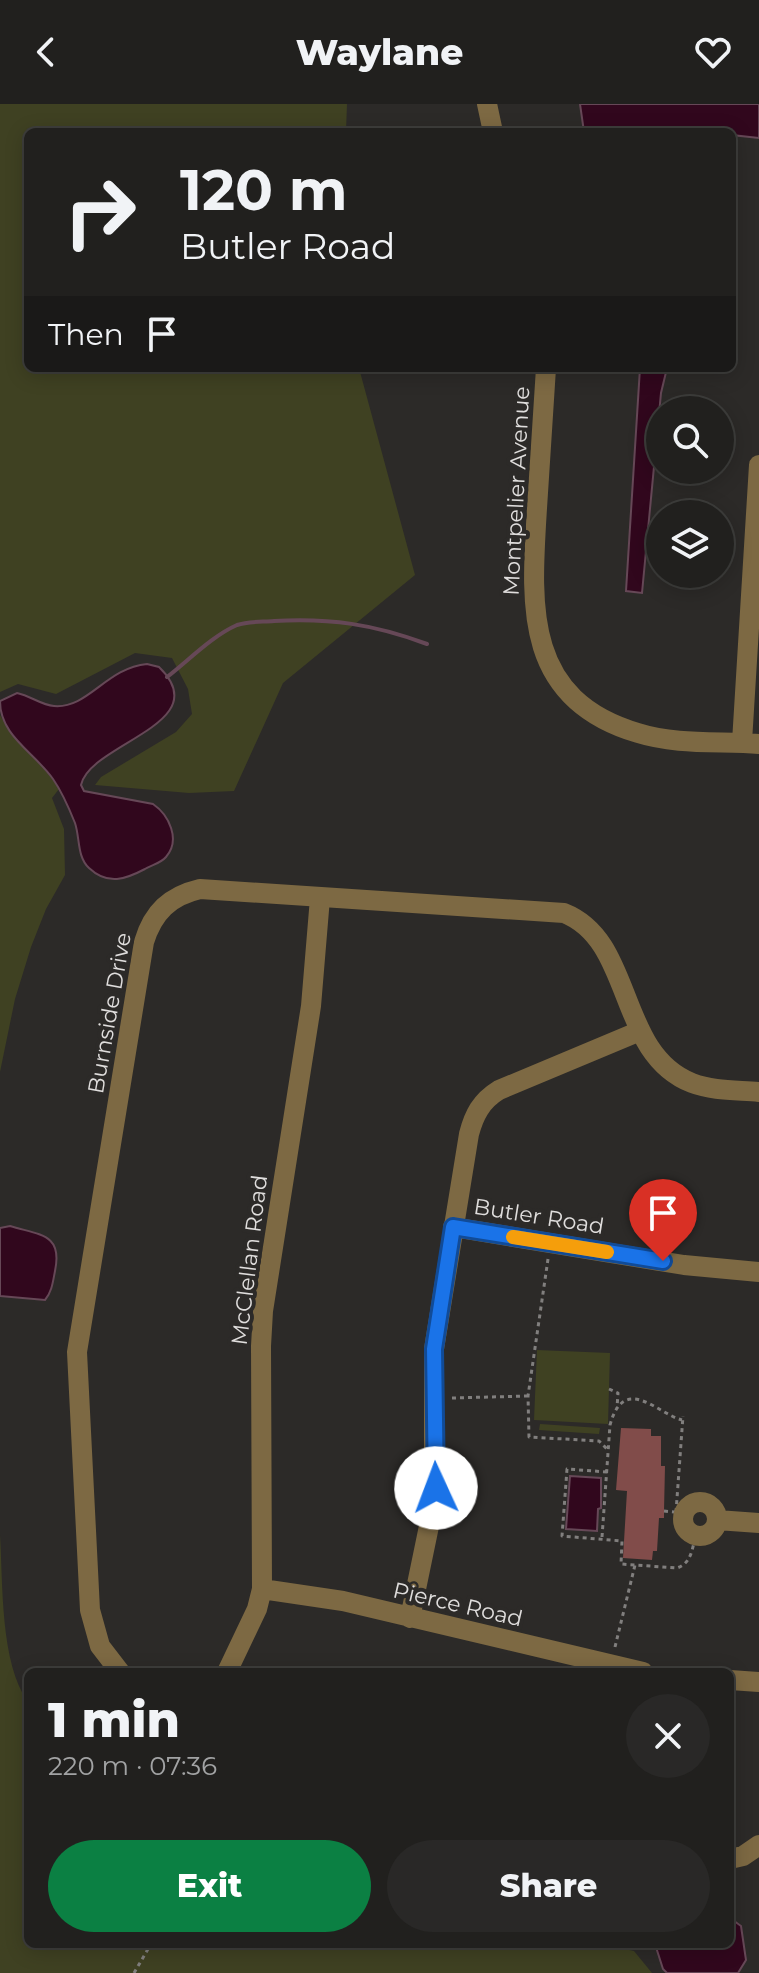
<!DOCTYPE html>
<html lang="en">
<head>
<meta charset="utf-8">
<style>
	body { margin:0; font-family:Montserrat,sans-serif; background:#292827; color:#f1f3f6; height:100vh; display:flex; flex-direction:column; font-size:30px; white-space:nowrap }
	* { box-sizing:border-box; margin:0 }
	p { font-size:26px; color:#a2a3a4 }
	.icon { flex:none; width:44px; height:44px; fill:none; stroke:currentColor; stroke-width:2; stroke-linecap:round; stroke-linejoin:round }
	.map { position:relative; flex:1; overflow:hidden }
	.sheet { position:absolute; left:24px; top:1564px; width:710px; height:280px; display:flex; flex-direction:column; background:#21201e; border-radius:12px; box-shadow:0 4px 20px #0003,0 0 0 2px #3e3e3c }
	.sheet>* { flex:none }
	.hud { position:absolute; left:24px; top:24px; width:712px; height:244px; border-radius:12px; box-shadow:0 4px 20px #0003,0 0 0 2px #3e3e3c; background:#21201e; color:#f1f3f6; overflow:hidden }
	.fabs { position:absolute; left:646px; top:292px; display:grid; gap:16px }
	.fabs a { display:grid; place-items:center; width:88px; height:88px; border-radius:50%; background:#21201e; box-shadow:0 4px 20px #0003,0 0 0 2px #3e3e3c; font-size:40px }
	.pin { position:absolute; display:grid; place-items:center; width:68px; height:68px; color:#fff; margin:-82px -34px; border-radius:50% 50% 50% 0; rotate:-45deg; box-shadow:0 0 8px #0007 }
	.pin .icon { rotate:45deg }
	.me { position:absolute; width:88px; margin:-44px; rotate:358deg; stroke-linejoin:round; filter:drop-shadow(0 0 6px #0008) }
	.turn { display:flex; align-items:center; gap:28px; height:168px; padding:0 24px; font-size:36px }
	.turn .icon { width:104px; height:104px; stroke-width:2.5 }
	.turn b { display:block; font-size:56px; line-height:68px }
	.then { display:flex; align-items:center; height:76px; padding:0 24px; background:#0003; gap:16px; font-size:30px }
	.round { display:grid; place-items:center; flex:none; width:84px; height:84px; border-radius:42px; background:#292827 }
	.headline { display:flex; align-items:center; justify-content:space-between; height:136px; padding:0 24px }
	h1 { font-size:48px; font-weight:800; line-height:60px }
	.button { display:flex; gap:16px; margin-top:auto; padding:16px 24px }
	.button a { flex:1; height:92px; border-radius:48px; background:#0b8043; color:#fff; font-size:32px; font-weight:800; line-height:92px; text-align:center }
	.button a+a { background:#292827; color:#f1f3f6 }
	header { display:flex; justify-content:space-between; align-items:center; height:104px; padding:0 24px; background:#21201e; font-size:36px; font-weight:800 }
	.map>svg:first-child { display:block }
</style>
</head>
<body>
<header><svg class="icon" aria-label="back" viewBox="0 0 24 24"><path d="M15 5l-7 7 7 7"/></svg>Waylane<svg class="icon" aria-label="heart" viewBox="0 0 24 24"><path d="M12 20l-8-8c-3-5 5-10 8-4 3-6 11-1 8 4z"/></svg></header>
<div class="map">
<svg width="759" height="1869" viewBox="0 0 759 1869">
	<rect width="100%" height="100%" fill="#2c2a28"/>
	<path fill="#3f4122" d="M0,0H347L346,28H28V264H359L415,471L283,579L234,687L189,689L95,681L101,673L176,628L192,610L188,585L172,554L135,549L56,590L18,580L0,588Z
		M0,611C15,640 42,657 59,685L52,694L64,725L65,771L46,805L31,843L15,895L0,968Z
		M537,1246L610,1249L608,1320L534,1316Z
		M540,1320L600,1324L599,1330L539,1326Z
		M0,1431C3,1479 0,1559 28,1598V1840H602L634,1847L652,1869H0Z"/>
	<path fill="#31071d" stroke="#664857" stroke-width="2" d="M580,0H759V34L732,31V28H584Z
		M640,264H667L661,289L642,489L626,487Z
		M147,560L159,563C218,620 90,639 81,681L84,687L153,700C169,711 181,736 166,753C161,759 152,761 145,765C126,775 108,782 89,764C77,753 80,734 75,719C69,704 62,688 53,675C34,648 0,632 0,597L17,589C31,592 41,601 54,602C88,605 106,564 147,560Z
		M10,1122C39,1131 63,1129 55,1167C53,1177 52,1188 45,1196L0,1192V1124Z
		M570,1372L601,1374V1404L598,1405L597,1427L566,1425Z
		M730,1814L741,1822L746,1856L738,1869H667L663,1865L655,1840H730Z"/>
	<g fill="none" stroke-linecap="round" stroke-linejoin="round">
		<path stroke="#664857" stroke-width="4" d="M167,573C189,556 212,532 237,521C248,517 262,518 274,517C331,514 373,520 427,540"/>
	</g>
	<path fill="#814c4a" d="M621,1324L651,1325V1332H661V1362H665L664,1407V1414H659L657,1447H653L652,1456L623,1454L627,1387L616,1386Z"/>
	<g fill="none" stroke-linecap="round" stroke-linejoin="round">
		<path stroke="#817f7e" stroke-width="3" stroke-dasharray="4 4" stroke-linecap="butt" d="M548,1155L528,1292L529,1333L599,1337L608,1346
			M609,1285L618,1289L617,1304
			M452,1294L528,1292
			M607,1368L567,1365L562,1432L622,1437L621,1460L677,1464C692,1459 692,1444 696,1431
			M664,1407L684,1409
			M676,1408L683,1312
			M602,1433L610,1321C624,1269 658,1310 682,1316
			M615,1543L635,1461
			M134,1869L151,1840"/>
		<path stroke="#7d6943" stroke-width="20" d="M487,0L493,28
			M546,264C543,311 540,357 537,404C531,502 523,595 638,629C676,641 719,637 759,640
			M742,638L759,361
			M453,1123L684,1161L759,1168
			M683 1415a17 17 0 1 1 34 0a17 17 0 1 1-34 0Z
			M717,1416L759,1419
			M262,1485L343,1497L643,1568
			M410,1514L434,1398V1245L469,1030C474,1011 481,997 499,986L640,927
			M120,1568L100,1542L90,1506L77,1248L144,838C153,808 170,792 200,785L564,809C635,837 616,949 692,979C713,987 737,986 759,988
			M227,1568L257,1505L262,1485L261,1242L263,1207L311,902L320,794
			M730,1576L759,1578
			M730,1755L743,1752L759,1741"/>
	</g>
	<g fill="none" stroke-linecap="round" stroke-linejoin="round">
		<g stroke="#114b97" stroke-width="20">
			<path id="route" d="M436,1384L434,1245L453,1123L663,1157"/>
		</g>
		<use href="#route" stroke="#1a73e8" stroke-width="14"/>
		<path stroke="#f59e0b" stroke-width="14" d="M513,1133L607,1148"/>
	</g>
	<g text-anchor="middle" stroke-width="8" stroke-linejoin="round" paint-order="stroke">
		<g font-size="22" fill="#e0dedd" stroke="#2c2a28">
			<text transform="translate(516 387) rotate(-87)" y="8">Montpelier Avenue</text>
			<text transform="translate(109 909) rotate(-80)" y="8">Burnside Drive</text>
			<text transform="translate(539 1112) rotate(9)" y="8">Butler Road</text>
			<text transform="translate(249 1156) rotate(-83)" y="8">McClellan Road</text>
			<text transform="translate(458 1500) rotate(13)" y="8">Pierce Road</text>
		</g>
	</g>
</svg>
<div class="fabs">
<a><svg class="icon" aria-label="search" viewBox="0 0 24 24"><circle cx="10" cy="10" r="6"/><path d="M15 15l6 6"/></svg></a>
<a><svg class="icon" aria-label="layers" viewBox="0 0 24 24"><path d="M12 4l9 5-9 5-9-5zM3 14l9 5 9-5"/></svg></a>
</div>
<div class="pin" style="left:663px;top:1157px;background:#d93025"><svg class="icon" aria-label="arrive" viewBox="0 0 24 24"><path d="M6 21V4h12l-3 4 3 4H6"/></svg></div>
<svg class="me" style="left:436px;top:1384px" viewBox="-20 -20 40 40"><circle r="19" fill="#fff"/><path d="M0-13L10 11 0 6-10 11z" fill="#1a73e8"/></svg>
<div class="hud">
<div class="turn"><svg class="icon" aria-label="right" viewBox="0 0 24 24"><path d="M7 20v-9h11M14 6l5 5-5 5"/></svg><div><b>120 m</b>Butler Road</div></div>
<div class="then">Then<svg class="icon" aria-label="arrive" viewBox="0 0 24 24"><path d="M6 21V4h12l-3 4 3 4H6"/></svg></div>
</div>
<section class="sheet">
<div class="headline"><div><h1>1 min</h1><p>220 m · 07:36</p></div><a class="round"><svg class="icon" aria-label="close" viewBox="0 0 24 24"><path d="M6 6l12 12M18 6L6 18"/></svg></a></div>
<div class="button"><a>Exit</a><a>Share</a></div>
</section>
</div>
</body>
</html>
